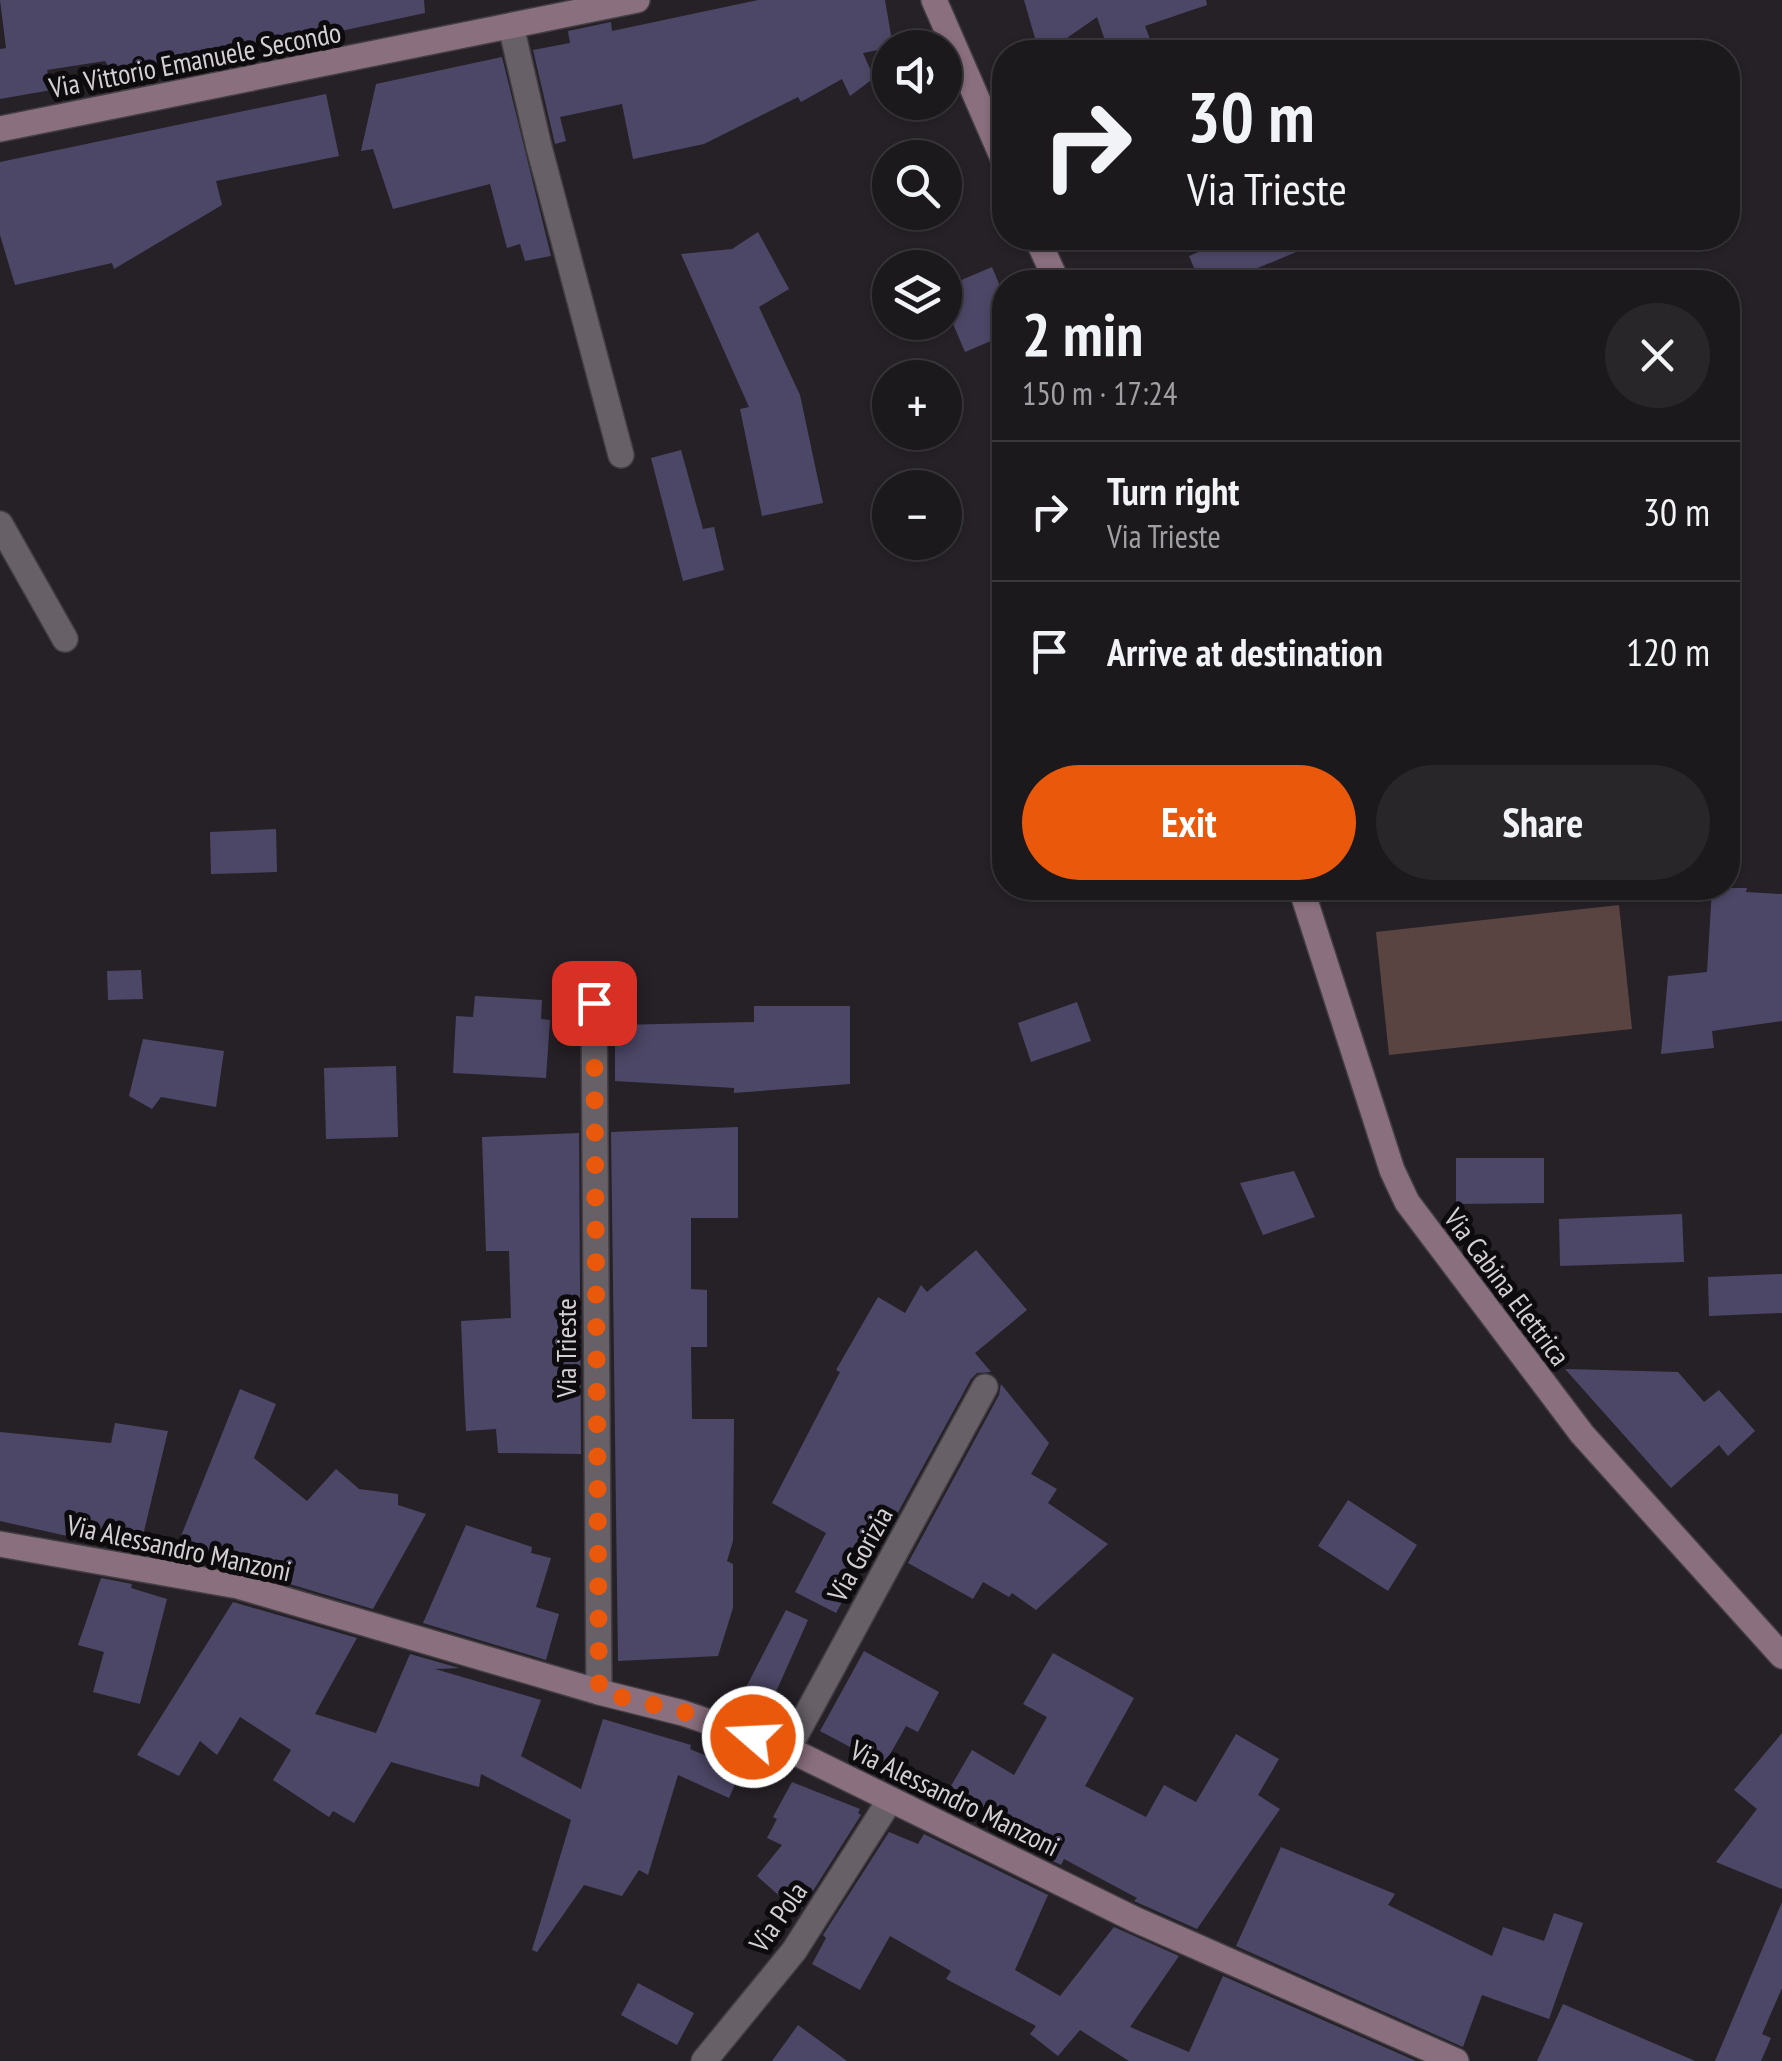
<!DOCTYPE html>
<html lang="en">
<head>
<meta charset="utf-8">
<style>
	body { margin:0; font-family:"PT Sans Narrow",sans-serif; background:#29262a; color:#f1f3f6; height:100vh; display:flex; flex-direction:column; font-size:38px; white-space:nowrap }
	* { box-sizing:border-box; margin:0 }
	p { font-size:32px; color:#a0a0a4 }
	.icon { flex:none; width:55px; height:55px; fill:none; stroke:currentColor; stroke-width:2; stroke-linecap:round; stroke-linejoin:round }
	.map { position:relative; flex:1; overflow:hidden }
	.sheet { position:absolute; left:992px; top:270px; width:748px; height:630px; display:flex; flex-direction:column; background:#1c191d; border-radius:40px; box-shadow:0 2px 8px #0004,0 0 0 2px #3a383b }
	.sheet>* { flex:none }
	.banner { position:absolute; left:992px; top:40px; width:748px; height:210px; border-radius:40px; box-shadow:0 2px 8px #0004,0 0 0 2px #3a383b; background:#1c191d; color:#f1f3f6; overflow:hidden }
	.tools { position:absolute; left:872px; top:30px; display:grid; gap:20px }
	.tools a { display:grid; place-items:center; width:90px; height:90px; border-radius:50%; background:#1c191d; box-shadow:0 2px 8px #0004,0 0 0 2px #3a383b; font-size:50px }
	.pin { position:absolute; display:grid; place-items:center; width:85px; height:85px; color:#fff; margin:-42px; border-radius:20px; box-shadow:0 5px 15px #0006 }
	.me { position:absolute; width:110px; margin:-55px; rotate:289deg; stroke-linejoin:round; filter:drop-shadow(0 0 8px #0008) }
	.turn { display:flex; align-items:center; gap:35px; height:210px; padding:0 30px; font-size:45px }
	.turn .icon { width:130px; height:130px; stroke-width:2.5 }
	.turn b { display:block; font-size:70px; line-height:85px }
	.round { display:grid; place-items:center; flex:none; width:105px; height:105px; border-radius:52px; background:#29262a }
	.head { display:flex; align-items:center; justify-content:space-between; height:170px; padding:0 30px }
	h1 { font-size:60px; font-weight:700; line-height:75px }
	.cta { display:flex; gap:20px; margin-top:auto; padding:20px 30px }
	.cta a { flex:1; height:115px; border-radius:60px; background:#ea580c; color:#fff; font-size:40px; font-weight:700; line-height:115px; text-align:center }
	.cta a+a { background:#29262a; color:#f1f3f6 }
	ul { padding:0; list-style:none }
	li { display:flex; align-items:center; gap:30px; height:140px; padding:0 30px; border-top:2px solid #3a383b }
	li div { flex:1 }
	li b { display:block; font-size:38px }
	li em { font-style:normal }
	.map>svg:first-child { display:block }
</style>
</head>
<body>
<div class="map">
<svg width="1782" height="2061" viewBox="0 0 1782 2061">
	<rect width="100%" height="100%" fill="#262127"/>
	<path fill="#5a4442" d="M1619,905L1632,1029L1389,1055L1376,932Z"/>
	<path fill="#4d4767" d="M0,0H424L425,13L116,79L105,61L47,70L51,90L0,99V49L6,48Z
		M758,0H885L893,47L863,53L874,78L850,96L842,79L801,102L798,97L704,144L633,159L622,104L560,117L566,141L555,144L533,50L570,43L568,31L611,22L612,31Z
		M1024,0H1206L1207,5L1145,26L1155,52H1109L1097,17L1047,52H1039Z
		M502,57L551,256L525,261L520,244L507,248L490,184L393,209L373,149L361,151L376,84Z
		M326,94L339,156L216,181L222,205L114,269L112,263L15,285L0,235V162Z
		M758,232L789,289L759,307L800,395L823,503L762,516L740,409L749,407L681,254L732,249Z
		M1231,238H1330L1224,282H1200L1189,256Z
		M992,267L1005,298V335L965,352L945,305V287Z
		M681,450L703,529L714,527L724,570L683,581L651,458Z
		M276,829L277,872L211,874L210,832Z
		M1712,888H1747L1746,892L1782,894V1021L1712,1031L1714,1048L1661,1054L1668,976L1707,972Z
		M141,970L143,999L108,1000L107,971Z
		M475,996L542,1000L541,1019L550,1020L546,1078L453,1073L456,1016L473,1017Z
		M1077,1002L1091,1041L1031,1062L1018,1023Z
		M754,1006H850V1084L734,1093V1088L615,1081V1025L754,1022Z
		M143,1039L224,1051L216,1107L161,1097L152,1109L129,1096Z
		M396,1066L398,1137L326,1139L324,1068Z
		M738,1127V1218H691V1289L707,1290V1347H691L692,1419H734L733,1541L727,1561L733,1564V1608L718,1656L618,1661L611,1132Z
		M579,1133L581,1454L498,1453L496,1429L466,1431L464,1393L461,1321L511,1318L509,1251H486L482,1137Z
		M1456,1158H1544V1203L1456,1204Z
		M1294,1171L1315,1217L1263,1235L1240,1183Z
		M1682,1214L1684,1262L1560,1266L1559,1219Z
		M976,1250L1027,1310L975,1353L991,1372L977,1373L971,1379L879,1547L874,1544L836,1613L795,1592L826,1533L772,1503L840,1372L836,1370L878,1297L905,1313L921,1285L927,1292Z
		M1782,1274V1313L1709,1316L1708,1277Z
		M1565,1369L1678,1372L1704,1402L1719,1390L1755,1431L1728,1456L1719,1445L1671,1488Z
		M1001,1384L1049,1443L1031,1474L1057,1489L1048,1503L1108,1544L1036,1610L1012,1593L1009,1597L983,1582L973,1599L908,1563L999,1395Z
		M240,1389L276,1404L254,1458L307,1501L336,1469L359,1489L398,1494V1505L426,1514L373,1609L243,1570L173,1556Z
		M115,1423L168,1431L139,1552L0,1521V1432L111,1443Z
		M1348,1500L1417,1545L1388,1591L1318,1546Z
		M466,1525L532,1547L531,1553L551,1558L536,1607L559,1614L546,1660L423,1623Z
		M101,1578L132,1584L131,1588L167,1599L140,1704L93,1692L104,1652L78,1645Z
		M233,1602L357,1638L315,1714L376,1733L410,1654L459,1668L435,1669L541,1700L521,1756L581,1789L603,1719L691,1745L690,1749L709,1757L712,1751L744,1764L729,1798L678,1775L648,1875L639,1870L622,1896L584,1885L537,1952L532,1950L571,1820L481,1774L479,1787L391,1762L354,1823L333,1811L329,1817L273,1780L291,1750L240,1717L217,1755L200,1741L179,1776L137,1755Z
		M786,1610L808,1620L771,1703L744,1691Z
		M864,1651L939,1692L918,1732L906,1726L884,1765L820,1731Z
		M1053,1653L1134,1698L1085,1786L1146,1817L1164,1785L1196,1802L1236,1734L1279,1759L1258,1795L1280,1809L1197,1929L1134,1901L1137,1898L1064,1859L1061,1865L996,1833L999,1827L944,1798L972,1750L1014,1775L1047,1717L1023,1704Z
		M1782,1733V1889L1716,1862L1757,1809L1734,1790Z
		M792,1782L860,1809L858,1813L861,1815L799,1913L757,1876L782,1845L767,1838L777,1819L773,1817Z
		M889,1832L918,1844L924,1834L1048,1895L1015,1970L1060,1996L1114,1927L1179,1956L1130,2027L1189,2052L1223,1976L1416,2061H1129L1080,2030L1058,2056L1030,2034L1036,2026L946,1979L951,1971L890,1936L860,1990L812,1964L826,1938L823,1935Z
		M1281,1847L1395,1894L1388,1905L1492,1956L1503,1927L1544,1941L1554,1913L1583,1923L1549,2019L1482,1995L1463,2047L1236,1946Z
		M1782,1902V1988L1762,2034L1771,2038L1761,2061H1715Z
		M638,1983L694,2013L677,2045L621,2015Z
		M1563,2004L1695,2061H1537Z
		M798,2025L847,2061H772Z"/>
	<g fill="none" stroke-linecap="round" stroke-linejoin="round">
		<g stroke="#423e43" stroke-width="28">
			<path id="street" d="M511,26L539,147L621,455
				M0,524L65,639
				M594,1003L599,1692
				M788,1749L985,1387
				M704,2061L794,1951L890,1800"/>
		</g>
		<g stroke="#423e43" stroke-width="28">
			<path id="secondary" d="M934,0L1005,163
				M0,129L637,0
				M1037,238L1057,282
				M1301,888L1392,1170L1407,1202L1582,1434L1782,1656
				M0,1544L238,1586L599,1692L683,1713L788,1749L1134,1919L1456,2061"/>
		</g>
		<use href="#street" stroke="#676167" stroke-width="25"/>
		<use href="#secondary" stroke="#8a6f7e" stroke-width="25"/>
	</g>
	<g fill="none" stroke-linecap="round" stroke-linejoin="round">
		<path stroke="#ea580c" stroke-width="18" stroke-dasharray="0 32.4" d="M594,1003L599,1692L684,1712L753,1737"/>
	</g>
	<g text-anchor="middle" stroke-width="10" stroke-linejoin="round" paint-order="stroke">
		<g font-size="28" fill="#d4d0d4" stroke="#0e0b0e">
			<text transform="translate(195 60) rotate(-11)" y="10">Via Vittorio Emanuele Secondo</text>
			<text transform="translate(1507 1287) rotate(53)" y="10">Via Cabina Elettrica</text>
			<text transform="translate(566 1348) rotate(-90)" y="10">Via Trieste</text>
			<text transform="translate(179 1548) rotate(12)" y="10">Via Alessandro Manzoni</text>
			<text transform="translate(860 1554) rotate(-61)" y="10">Via Gorizia</text>
			<text transform="translate(955 1798) rotate(26)" y="10">Via Alessandro Manzoni</text>
			<text transform="translate(778 1917) rotate(-55)" y="10">Via Pola</text>
		</g>
	</g>
</svg>
<div class="tools">
<a><svg class="icon" aria-label="sound" viewBox="0 0 24 24"><path d="M4 9h4l5-4v14l-5-4H4zM17 9q2 3 0 6"/></svg></a>
<a><svg class="icon" aria-label="search" viewBox="0 0 24 24"><circle cx="10" cy="10" r="6"/><path d="M15 15l6 6"/></svg></a>
<a><svg class="icon" aria-label="layers" viewBox="0 0 24 24"><path d="M12 4l9 5-9 5-9-5zM3 14l9 5 9-5"/></svg></a>
<a>+</a>
<a>−</a>
</div>
<div class="pin" style="left:594px;top:1003px;background:#d93025"><svg class="icon" aria-label="arrive" viewBox="0 0 24 24"><path d="M6 21V4h12l-3 4 3 4H6"/></svg></div>
<svg class="me" style="left:753px;top:1737px" viewBox="-20 -20 40 40"><circle r="17" fill="#ea580c" stroke="#fff" stroke-width="3"/><path d="M0-11L8 9 0 5-8 9z" fill="#fff"/></svg>
<div class="banner">
<div class="turn"><svg class="icon" aria-label="right" viewBox="0 0 24 24"><path d="M7 20v-9h11M14 6l5 5-5 5"/></svg><div><b>30 m</b>Via Trieste</div></div>
</div>
<section class="sheet">
<div class="head"><div><h1>2 min</h1><p>150 m · 17:24</p></div><a class="round"><svg class="icon" aria-label="close" viewBox="0 0 24 24"><path d="M6 6l12 12M18 6L6 18"/></svg></a></div>
<ul>
<li><svg class="icon" aria-label="right" viewBox="0 0 24 24"><path d="M7 20v-9h11M14 6l5 5-5 5"/></svg><div><b>Turn right</b><p>Via Trieste</p></div><em>30 m</em></li>
<li><svg class="icon" aria-label="arrive" viewBox="0 0 24 24"><path d="M6 21V4h12l-3 4 3 4H6"/></svg><div><b>Arrive at destination</b></div><em>120 m</em></li>
</ul>
<div class="cta"><a>Exit</a><a>Share</a></div>
</section>
</div>
</body>
</html>
